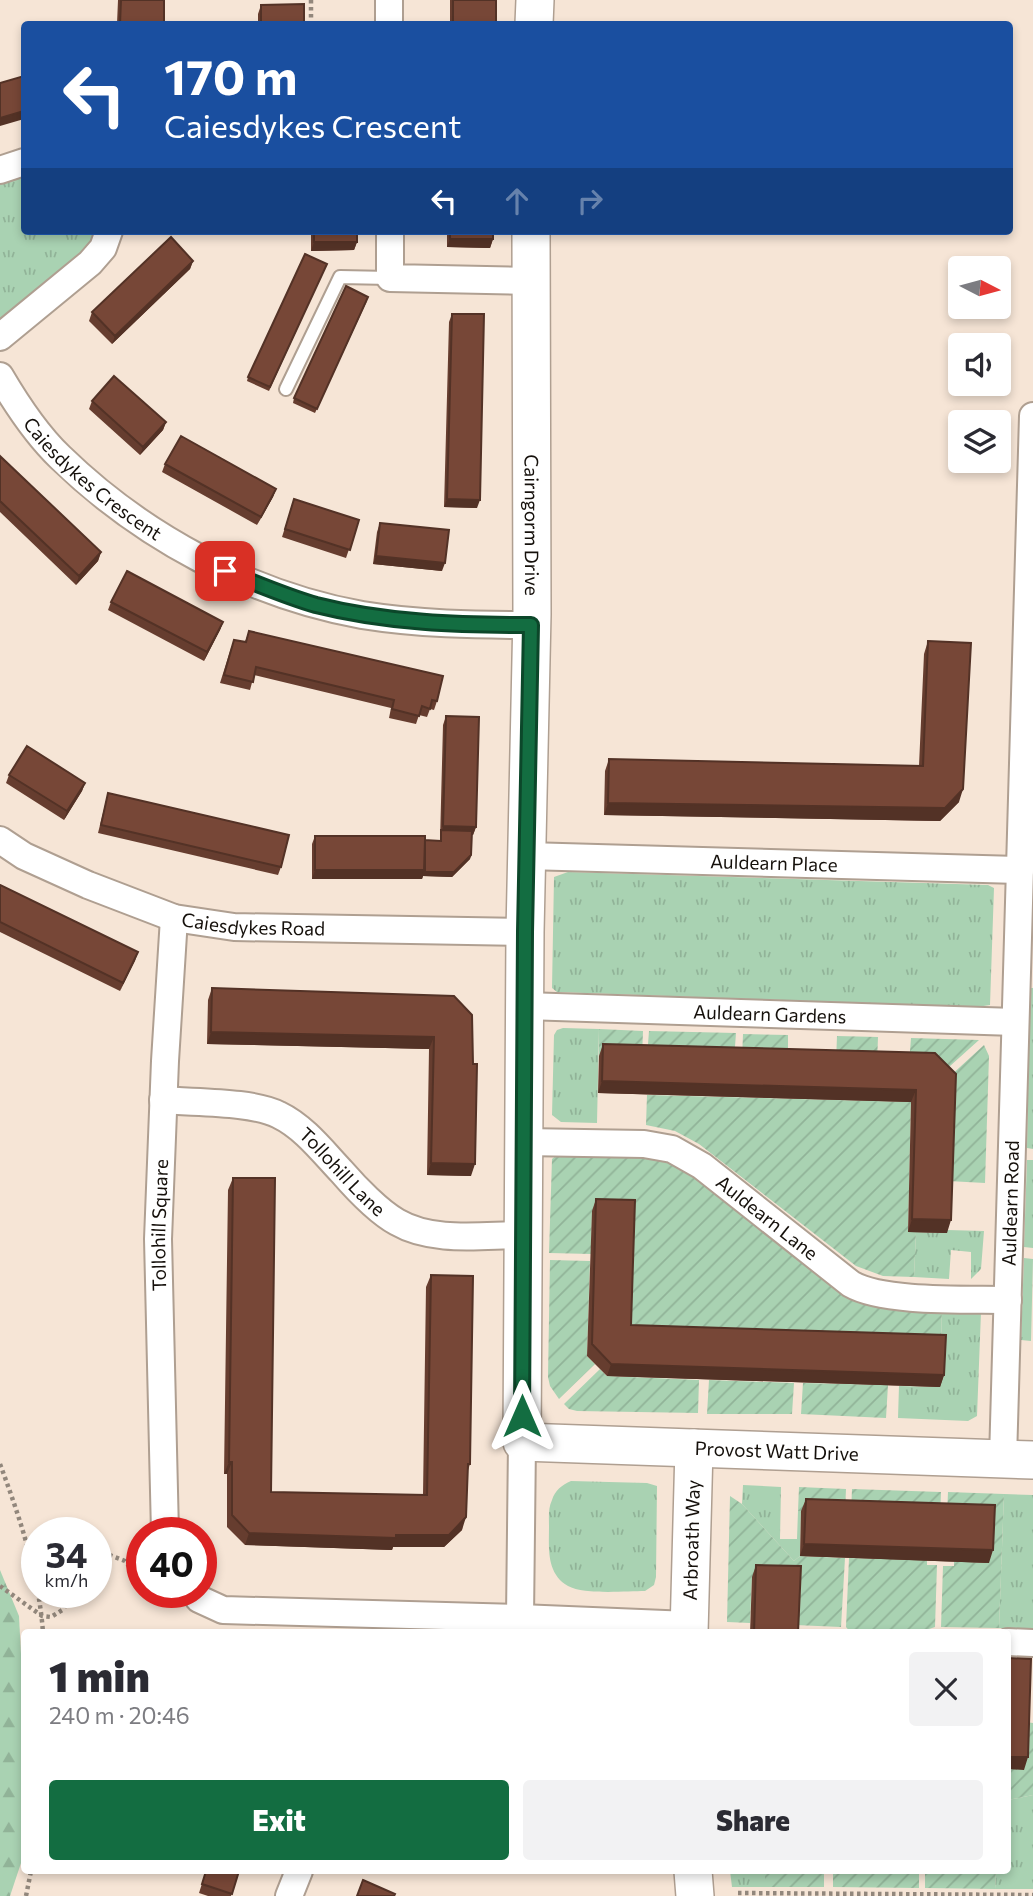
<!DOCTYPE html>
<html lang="en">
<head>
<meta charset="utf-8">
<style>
	body { margin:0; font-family:Commissioner,sans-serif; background:#f2f2f3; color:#2b2b33; height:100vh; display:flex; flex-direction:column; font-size:26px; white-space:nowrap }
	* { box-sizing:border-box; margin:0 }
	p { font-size:23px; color:#7c7c81 }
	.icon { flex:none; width:38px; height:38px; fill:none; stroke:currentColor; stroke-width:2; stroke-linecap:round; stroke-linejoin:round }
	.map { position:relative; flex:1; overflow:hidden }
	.sheet { position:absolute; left:21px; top:1629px; width:990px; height:245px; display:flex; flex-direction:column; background:#fff; border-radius:7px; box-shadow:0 4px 10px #0003 }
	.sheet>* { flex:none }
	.top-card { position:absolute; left:21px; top:21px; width:992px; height:214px; border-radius:7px; box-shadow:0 4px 10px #0003; background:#1a4fa0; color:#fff; overflow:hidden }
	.needle { width:46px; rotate:96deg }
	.controls { position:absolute; left:948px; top:256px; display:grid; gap:14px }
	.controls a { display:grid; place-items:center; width:63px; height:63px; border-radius:7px; background:#fff; box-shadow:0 4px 10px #0003; font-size:35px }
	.speed { position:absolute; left:21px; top:1517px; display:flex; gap:14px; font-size:35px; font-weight:700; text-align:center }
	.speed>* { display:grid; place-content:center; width:91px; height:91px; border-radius:50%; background:#fff; box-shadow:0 4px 10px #0003; line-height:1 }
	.speed small { font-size:18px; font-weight:400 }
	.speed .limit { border:10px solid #d22; background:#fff; color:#111 }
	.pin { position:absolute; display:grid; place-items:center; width:60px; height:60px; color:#fff; margin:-30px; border-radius:14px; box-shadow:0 4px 10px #0006 }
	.me { position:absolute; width:77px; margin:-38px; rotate:0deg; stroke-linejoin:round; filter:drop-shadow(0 0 5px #0008) }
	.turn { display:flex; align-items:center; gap:24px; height:147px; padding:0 28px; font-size:32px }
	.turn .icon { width:91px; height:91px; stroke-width:2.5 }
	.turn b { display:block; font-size:49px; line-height:60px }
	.lanes { display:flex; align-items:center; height:66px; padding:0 28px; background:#0003; justify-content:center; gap:35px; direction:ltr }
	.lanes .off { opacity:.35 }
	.round { display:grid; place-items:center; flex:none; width:74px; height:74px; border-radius:7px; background:#f2f2f3 }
	.head { display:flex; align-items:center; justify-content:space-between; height:119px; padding:0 28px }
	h1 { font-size:42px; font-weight:800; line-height:52px }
	.button { display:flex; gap:14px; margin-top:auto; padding:14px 28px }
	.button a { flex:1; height:80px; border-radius:7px; background:#136d41; color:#fff; font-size:28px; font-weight:800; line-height:80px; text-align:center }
	.button a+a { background:#f2f2f3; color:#2b2b33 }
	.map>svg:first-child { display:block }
</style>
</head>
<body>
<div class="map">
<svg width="1033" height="1896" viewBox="0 0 1033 1896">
	<defs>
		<pattern id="grass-tufts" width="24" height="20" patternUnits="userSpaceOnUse" patternTransform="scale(1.75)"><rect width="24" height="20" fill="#a9d2b2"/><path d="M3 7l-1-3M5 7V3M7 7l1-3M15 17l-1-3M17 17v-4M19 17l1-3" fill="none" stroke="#91b398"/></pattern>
		<pattern id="forest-firs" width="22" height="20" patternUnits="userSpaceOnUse" patternTransform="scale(1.75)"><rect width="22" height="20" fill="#a9d2b2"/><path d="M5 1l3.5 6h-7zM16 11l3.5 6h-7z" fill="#91b398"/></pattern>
		<pattern id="garden-furrows" width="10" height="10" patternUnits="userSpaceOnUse" patternTransform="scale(1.75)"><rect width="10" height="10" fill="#a9d2b2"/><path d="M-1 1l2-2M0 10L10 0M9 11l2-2" fill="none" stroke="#91b398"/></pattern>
	</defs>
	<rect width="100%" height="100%" fill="#f6e5d6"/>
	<path fill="url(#grass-tufts)" d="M24,162V231H109L0,337V170Z
		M568,872L988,885L994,888L990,1005L977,1007L557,992L552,988L554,877Z
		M1030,988H1033V1149L1027,1148Z
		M563,1028L599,1029L597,1123L561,1122L552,1115L554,1035L557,1030Z
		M1027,1160H1033V1248L1024,1247Z
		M947,1230L984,1231L981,1269L971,1279V1252L951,1250L949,1279L914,1277L916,1232L947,1233Z
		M1024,1258L1033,1259L1031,1341L1021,1340Z
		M942,1307L981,1312L977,1416L968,1421L898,1418L899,1386L940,1387Z
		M571,1481L647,1483L657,1486L656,1577L654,1585L645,1591C626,1591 584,1595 568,1586C546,1573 549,1548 549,1527C549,1518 548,1508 552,1500C555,1490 562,1485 571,1481Z
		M743,1485L781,1487L780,1539H797L798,1511H801L800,1556L794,1561L742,1504Z
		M1004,1494L1033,1495V1628H999Z
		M1033,1795V1889H995L996,1871H1008V1800Z
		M730,1871H765V1887H732Z"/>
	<path fill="url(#forest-firs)" d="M0,1570L19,1616L24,1712L23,1857L10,1896H0Z"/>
	<path fill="url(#garden-furrows)" d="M599,1029L643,1031L642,1057L599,1056Z
		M649,1031L736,1033L734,1060L647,1057Z
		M743,1034L788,1035V1061L742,1060Z
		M837,1036L878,1037L877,1064L836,1062Z
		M911,1038L979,1040L940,1075L909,1064Z
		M984,1045L989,1056L985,1183L948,1181V1078Z
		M647,1095L911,1102L908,1231L916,1232L914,1277L883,1276L856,1266L699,1144L675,1131L646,1125Z
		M558,1154C597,1155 641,1151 678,1164L776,1239L942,1307L941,1348L627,1337L592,1211L591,1254L549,1253L552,1159Z
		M550,1260L590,1261L587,1356L595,1364L559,1399L550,1386L548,1377Z
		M600,1369L607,1376L699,1380L698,1413L577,1411L569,1409L564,1404Z
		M709,1380L794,1383L792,1414H707Z
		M803,1383L888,1385L886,1418L801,1414Z
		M799,1487L846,1489L845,1512L798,1511Z
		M852,1489L941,1492L940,1516L851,1513Z
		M948,1492L1004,1494L999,1628L941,1627L943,1566H954V1561L988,1563L947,1516Z
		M730,1496L742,1504L794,1561L800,1556L845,1558L841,1627L795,1625L752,1577L750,1623L727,1622Z
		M849,1558L927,1560V1565H937L935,1627L917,1633H851L846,1627Z
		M1026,1722L1033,1723V1795L1008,1800V1769Z
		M765,1871H824V1887H765Z
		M833,1871H919V1888L833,1887Z
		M925,1871H996L995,1889L925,1888Z"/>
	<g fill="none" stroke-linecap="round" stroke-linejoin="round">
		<g stroke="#af9f91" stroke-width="16">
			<path id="lane" d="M286,389L340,277L390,278"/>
		</g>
		<g stroke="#af9f91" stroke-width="30">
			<g id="street">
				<path d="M389,0V24"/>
				<path d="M0,170L24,162"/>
				<path d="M390,231V278L531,281"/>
				<path d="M0,337L90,263L103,248L109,231"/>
				<path id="s1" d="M0,376C17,405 36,434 60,457C141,536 250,595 362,615C418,624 474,625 531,625"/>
				<path id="s2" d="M0,840L24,856L88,885L174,918L234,927L525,932"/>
				<path id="s3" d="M527,856L1020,870"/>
				<path id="s4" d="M525,1006L1015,1022"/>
				<path id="s5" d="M163,1100C194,1103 252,1101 279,1115C304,1127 323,1152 342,1172C355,1187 379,1212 397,1222C433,1243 482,1235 522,1235"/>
				<path id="s6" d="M524,1142L644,1144L672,1149L702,1166L851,1284C884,1303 968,1299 1008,1300"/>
				<path id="s7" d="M1003,1459L1033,416"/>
				<path id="s8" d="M165,1533L158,1239L165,1061L174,918"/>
				<path d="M194,1592L199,1599L223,1610L520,1618L689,1625"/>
				<path d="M520,1618L522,1442"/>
				<path d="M1008,1642L1033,1643"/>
				<path d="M289,1896L299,1871"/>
			</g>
		</g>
		<g stroke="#af9f91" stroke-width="40">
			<g id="secondary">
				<path d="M534,24L535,0"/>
				<path id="s9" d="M531,231L532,614L525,932L522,1442L1033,1460"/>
				<path id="s10" d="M689,1633L694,1448"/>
				<path d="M693,1871L695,1896"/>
			</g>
		</g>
		<path stroke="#92877c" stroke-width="4.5" stroke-dasharray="3.5 3.5" stroke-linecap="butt" d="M311,0V24
			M0,1464C20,1518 39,1575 43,1633
			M96,1550L125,1561L142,1583
			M0,1586L42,1616L51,1617L64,1609L69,1592
			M153,1592L168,1598
			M738,1893L1033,1895
			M26,1896L31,1871"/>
		<use href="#lane" stroke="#fff" stroke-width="12"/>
		<use href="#street" stroke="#fff" stroke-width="26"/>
		<use href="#secondary" stroke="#fff" stroke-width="37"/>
	</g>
	<path fill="#663d2f" d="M118,0H164V24H117Z
		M450,0H496V24H450Z
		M261,5L304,24H258V14Z
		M311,231H357V242L354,250L311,251Z
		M447,231H493V239L490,248L447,247Z
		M193,261L190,269L112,344L89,321L92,312Z
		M325,268L269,391L247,381L248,377Z
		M367,301L315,413L293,403L294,398Z
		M452,314L477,508L444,507L449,322Z
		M92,401L166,422L163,430L140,455L89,409Z
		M0,456L101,552L98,561L76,585L0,512Z
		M165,464L276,489L273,497L257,525L162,472Z
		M294,499L359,520L346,558L282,537Z
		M380,523L442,571L373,564L377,532Z
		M111,602L223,622L220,630L204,661L108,610Z
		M249,631L437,701L434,710L430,709L427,717L419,715L416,724L389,718L391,708L254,675L250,690L220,683L231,648L245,642Z
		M928,641L959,802L940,821L604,815L605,771L609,759L919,766L924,654Z
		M446,716L476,827L473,835H472L471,855L470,859L452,877L423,876L422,879H312V844L315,836L440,841L443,725Z
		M9,775L85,783L82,791L64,820L6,783Z
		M108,793L281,867L278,875L98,833Z
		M0,885L138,952L120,991L0,932Z
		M212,988L454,996L471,1176L427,1175L429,1049L207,1044L208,1000Z
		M603,1044L956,1074L947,1233L908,1232L911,1102L598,1093L599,1056Z
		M233,1178L271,1492L423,1495L426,1287L431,1275L470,1464L468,1470L462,1530L444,1547H393L392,1550L245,1545L227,1527V1474H224L228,1190Z
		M596,1199L631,1325L944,1375L940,1387L607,1376L587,1356L592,1211Z
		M806,1499L989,1563L800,1556L801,1511Z
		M756,1565L798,1633H750L752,1577Z
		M206,1871H239L231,1896H208L199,1893Z"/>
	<path fill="#533226" d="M24,111V119L0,126V118Z
		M450,239H493L490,248L447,247Z
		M314,242H357L354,250L311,251Z
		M193,261L190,269L112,344L115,336Z
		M166,422L163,430L140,455L143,447Z
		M276,489L273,497L257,525L261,517Z
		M447,499L480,500L477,508L444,507Z
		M101,552L98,561L76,585L79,576Z
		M376,556L445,563L442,571L373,564Z
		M223,622L220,630L204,661L207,652Z
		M85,783L82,791L64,820L67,811Z
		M963,789L959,802L940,821L604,815L608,803Z
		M443,826L476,827L473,835H441Z
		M471,855L470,859L452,877L423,876L422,879H312L315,870H425Z
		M138,952L135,961L120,991L123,983Z
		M211,1032L434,1037L429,1049L207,1044Z
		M602,1081L916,1090L911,1102L598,1093Z
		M431,1163L475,1164L471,1176L427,1175Z
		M912,1219L951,1220L947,1233L908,1232Z
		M611,1364L944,1375L940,1387L607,1376Z
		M229,1462H232L227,1474H224Z
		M466,1517L462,1530L444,1547H393L392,1550L245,1545L249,1533L396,1535Z
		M804,1544L993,1550L989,1563L800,1556Z
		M1008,1757H1028L1024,1770L1008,1769Z"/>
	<path fill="#774737" stroke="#533226" stroke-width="2" d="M121,0H164V24H120Z
		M453,0H496V24H453Z
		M304,4V24H261V5Z
		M24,76V111L0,118V83Z
		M314,231H357V242H314Z
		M450,231H493V239H450Z
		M171,237L193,261L115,336L92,312Z
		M305,254L327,264L270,387L248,377Z
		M346,286L368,297L317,409L294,398Z
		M452,314H484L480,500L447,499Z
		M114,376L166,422L143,447L92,401Z
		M181,436L276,489L261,517L165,464Z
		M0,456L101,552L79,576L0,501Z
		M294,499L359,520L350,550L285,529Z
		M380,523L449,530L445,563L376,556Z
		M127,571L223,622L207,652L111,602Z
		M249,631L443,676L437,701L432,700L430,709L422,706L419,716L392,709L394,700L256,667L253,682L224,675L234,640L246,642Z
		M928,641L971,643L963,789L945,808L608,803L609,759L923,766Z
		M446,716L479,717L476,827L443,826Z
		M27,746L85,783L67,811L9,775Z
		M108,793L289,835L281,867L101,825Z
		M441,830L472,831L471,855L454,872H424L425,840L441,841Z
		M315,836H425V870H315Z
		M0,885L138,952L123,983L0,922Z
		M212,988L454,996L472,1015L473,1064H477L475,1164L431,1163L434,1037L211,1032Z
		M603,1044L935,1053L956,1074L951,1220L912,1219L916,1090L602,1081Z
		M233,1178H275L271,1492L427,1495L431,1275L473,1276L470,1464H468L466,1517L449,1535H396V1538L249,1533L232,1515V1462H229Z
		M596,1199L635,1200L631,1325L946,1335L944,1375L611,1364L592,1344Z
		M806,1499L995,1505L993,1550L804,1544Z
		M756,1565L801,1566L798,1633H754Z
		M1008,1658L1031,1659L1028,1757H1008Z
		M206,1871H239L232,1894L202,1884Z
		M363,1880L395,1894L394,1896H357Z"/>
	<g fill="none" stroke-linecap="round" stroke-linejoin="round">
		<g stroke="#0c472a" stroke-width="18">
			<path id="route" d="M225,571C255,583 285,596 316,605C387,623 459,625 531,625L525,932L522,1416"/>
		</g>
		<use href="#route" stroke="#136d41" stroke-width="12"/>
	</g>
	<g text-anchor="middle" stroke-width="7" stroke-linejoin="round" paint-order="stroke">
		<g font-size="19" fill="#15100b" stroke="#fef4ea">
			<text dy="7" stroke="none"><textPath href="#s1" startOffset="140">Caiesdykes Crescent</textPath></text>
			<text dy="7" stroke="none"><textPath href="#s9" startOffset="294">Cairngorm Drive</textPath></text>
			<text dy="7" stroke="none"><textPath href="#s3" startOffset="247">Auldearn Place</textPath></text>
			<text dy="7" stroke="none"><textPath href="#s2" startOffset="271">Caiesdykes Road</textPath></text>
			<text dy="7" stroke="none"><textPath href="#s4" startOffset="245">Auldearn Gardens</textPath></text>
			<text dy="7" stroke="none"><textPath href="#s5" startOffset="203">Tollohill Lane</textPath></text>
			<text dy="7" stroke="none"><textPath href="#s7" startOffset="256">Auldearn Road</textPath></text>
			<text dy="7" stroke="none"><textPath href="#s6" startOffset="266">Auldearn Lane</textPath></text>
			<text dy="7" stroke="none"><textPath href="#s8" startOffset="308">Tollohill Square</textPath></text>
			<text dy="7" stroke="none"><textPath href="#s9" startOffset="1466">Provost Watt Drive</textPath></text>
			<text dy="7" stroke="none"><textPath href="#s10" startOffset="93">Arbroath Way</textPath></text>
		</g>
	</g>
</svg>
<div class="controls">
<a><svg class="needle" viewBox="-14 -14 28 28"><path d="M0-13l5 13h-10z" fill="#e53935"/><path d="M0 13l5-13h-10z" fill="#7c7c81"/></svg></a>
<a><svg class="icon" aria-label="sound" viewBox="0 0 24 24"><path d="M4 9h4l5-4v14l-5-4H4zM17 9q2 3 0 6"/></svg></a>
<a><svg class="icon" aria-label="layers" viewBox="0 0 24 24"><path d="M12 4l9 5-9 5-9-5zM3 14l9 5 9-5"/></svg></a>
</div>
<div class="speed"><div>34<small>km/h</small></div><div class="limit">40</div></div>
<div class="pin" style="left:225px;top:571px;background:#d93025"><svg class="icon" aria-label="arrive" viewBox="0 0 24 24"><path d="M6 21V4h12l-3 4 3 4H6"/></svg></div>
<svg class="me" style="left:522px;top:1416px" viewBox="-20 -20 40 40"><path d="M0-17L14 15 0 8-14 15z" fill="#136d41" stroke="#fff" stroke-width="4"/></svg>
<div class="top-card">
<div class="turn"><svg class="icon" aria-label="left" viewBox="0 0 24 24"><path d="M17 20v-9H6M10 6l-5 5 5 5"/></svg><div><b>170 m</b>Caiesdykes Crescent</div></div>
<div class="lanes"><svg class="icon" aria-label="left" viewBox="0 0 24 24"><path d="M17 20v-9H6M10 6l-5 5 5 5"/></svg><svg class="icon off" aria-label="ahead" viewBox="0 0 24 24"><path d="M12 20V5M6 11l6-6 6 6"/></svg><svg class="icon off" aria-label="right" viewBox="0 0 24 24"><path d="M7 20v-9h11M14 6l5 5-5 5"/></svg></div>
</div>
<section class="sheet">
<div class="head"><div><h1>1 min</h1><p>240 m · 20:46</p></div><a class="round"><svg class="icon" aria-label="close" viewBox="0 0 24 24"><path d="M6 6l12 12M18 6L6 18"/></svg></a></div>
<div class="button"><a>Exit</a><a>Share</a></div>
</section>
</div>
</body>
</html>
